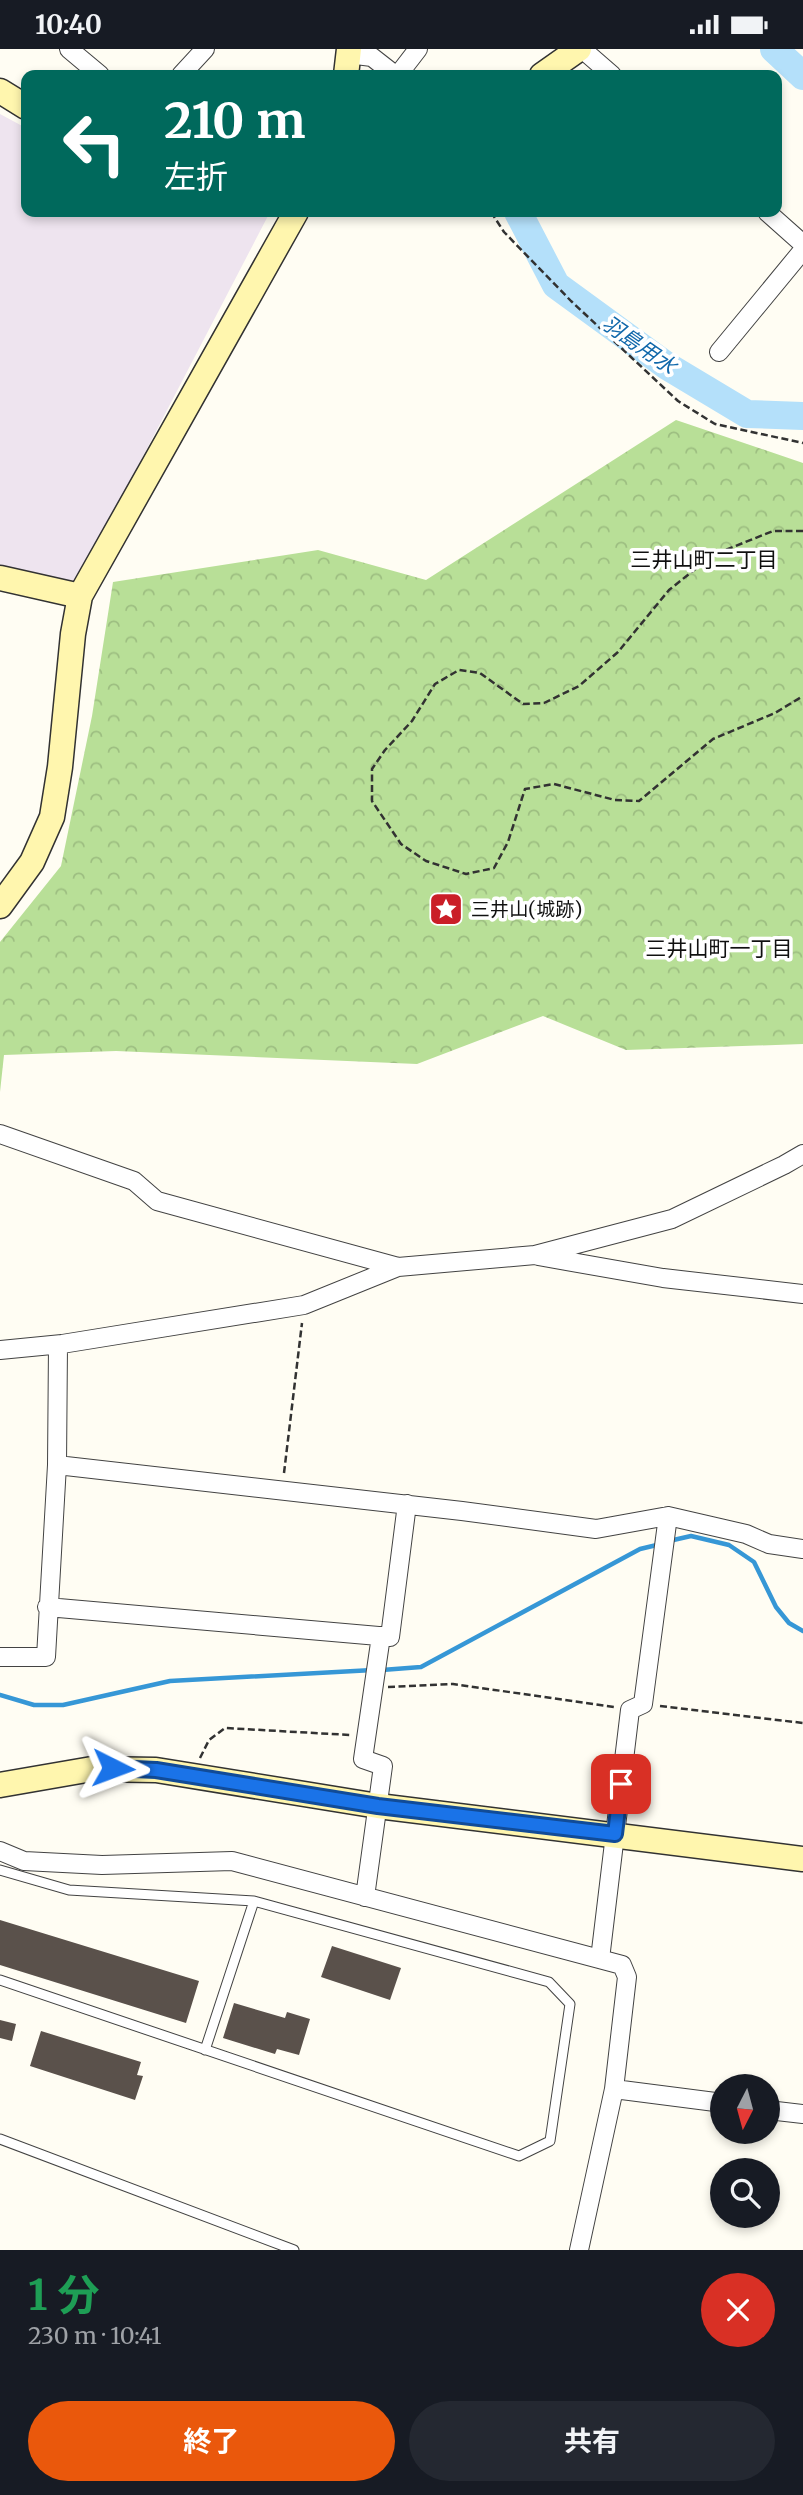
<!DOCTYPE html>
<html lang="ja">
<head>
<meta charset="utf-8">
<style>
	body { margin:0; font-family:Merriweather,"Noto Sans JP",serif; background:#242831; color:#f1f3f6; height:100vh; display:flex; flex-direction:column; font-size:26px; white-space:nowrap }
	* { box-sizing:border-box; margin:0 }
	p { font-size:23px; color:#9ea1a6 }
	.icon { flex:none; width:38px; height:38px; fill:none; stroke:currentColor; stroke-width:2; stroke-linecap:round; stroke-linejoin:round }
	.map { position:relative; height:2201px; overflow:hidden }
	.side { display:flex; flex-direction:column; background:#171b24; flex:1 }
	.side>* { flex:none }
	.hud { position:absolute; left:21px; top:21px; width:761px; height:147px; border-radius:14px; box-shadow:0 4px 10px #0003; background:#00695c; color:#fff; overflow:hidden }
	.needle { width:46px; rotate:186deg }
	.fabs { position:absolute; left:710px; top:2025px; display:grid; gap:14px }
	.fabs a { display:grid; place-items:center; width:70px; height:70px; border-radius:50%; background:#171b24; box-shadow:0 4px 10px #0003; font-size:35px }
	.pin { position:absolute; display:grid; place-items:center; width:60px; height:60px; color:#fff; margin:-30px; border-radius:14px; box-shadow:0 4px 10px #0006 }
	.me { position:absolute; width:77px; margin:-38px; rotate:93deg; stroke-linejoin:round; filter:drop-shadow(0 0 5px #0008) }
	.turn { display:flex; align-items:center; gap:24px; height:147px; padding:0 28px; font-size:32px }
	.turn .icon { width:91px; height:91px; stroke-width:2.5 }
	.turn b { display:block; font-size:49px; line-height:60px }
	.round { display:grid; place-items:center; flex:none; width:74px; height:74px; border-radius:37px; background:#242831 }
	.headline { display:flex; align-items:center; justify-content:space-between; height:119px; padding:0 28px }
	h1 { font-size:42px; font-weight:700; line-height:52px; color:#1e9e55 }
	.button { display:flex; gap:14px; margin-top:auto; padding:14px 28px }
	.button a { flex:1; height:80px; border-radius:42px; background:#ea580c; color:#fff; font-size:28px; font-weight:700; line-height:80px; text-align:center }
	.button a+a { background:#242831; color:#f1f3f6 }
	.status { display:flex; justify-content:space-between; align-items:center; height:49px; padding:0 35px; background:#171b24; direction:ltr }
	.status svg { height:19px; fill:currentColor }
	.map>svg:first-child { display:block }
</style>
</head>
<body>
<div class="status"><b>10:40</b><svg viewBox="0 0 49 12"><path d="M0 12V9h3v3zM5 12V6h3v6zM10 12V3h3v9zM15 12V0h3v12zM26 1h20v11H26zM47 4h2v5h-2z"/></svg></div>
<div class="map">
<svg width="803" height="2201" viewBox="0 0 803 2201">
	<defs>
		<pattern id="forest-crowns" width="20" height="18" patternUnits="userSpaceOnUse" patternTransform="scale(1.75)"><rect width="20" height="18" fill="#b8df97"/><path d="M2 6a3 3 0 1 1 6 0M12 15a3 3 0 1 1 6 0" fill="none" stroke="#9dbe81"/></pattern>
	</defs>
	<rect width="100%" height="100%" fill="#fffdf3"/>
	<path fill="#eee4ef" d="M0,65L26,79V163H270L73,542L0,525Z"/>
	<path fill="url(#forest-crowns)" d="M676,371L803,414V995L626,1001L543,967L417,1015L116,1002L4,1006L0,1043V893L61,817L92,667L113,533L318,501L426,531Z"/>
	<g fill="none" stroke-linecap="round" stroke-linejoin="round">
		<path stroke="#3697d6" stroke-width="4.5" d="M669,1492L691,1487L729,1496L754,1513L776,1558L789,1574L803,1582
			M382,1621L421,1618L640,1500L661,1495
			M0,1646L34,1656H63L170,1632L373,1621"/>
		<path stroke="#b4e0fa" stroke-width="28" d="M774,0L803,27
			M518,163L556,236L667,317L747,365L803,367"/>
	</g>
	<path fill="#5a514b" d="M0,1871L199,1932L186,1974L0,1916Z
		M332,1897L401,1919L390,1951L321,1928Z
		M234,1954L285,1969L287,1963L310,1970L299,2006L277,2000L275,2005L223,1989Z
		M0,1971L16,1975L12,1992L0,1989Z
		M41,1982L141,2013L137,2026L143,2027L135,2051L30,2017Z"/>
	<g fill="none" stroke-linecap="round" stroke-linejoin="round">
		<g stroke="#434343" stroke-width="11">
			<path id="lane" d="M0,1821L69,1841L254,1852L549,1933L570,1955L550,2092L519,2107L0,1931
				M205,2001L254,1852
				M0,2090L294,2201"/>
		</g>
		<g stroke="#434343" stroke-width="20">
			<path id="street" d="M69,0L100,26
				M582,0L612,26
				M348,5L372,8L395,26
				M181,26L205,0
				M398,26L418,0
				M767,163L803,195
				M719,303L803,201
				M0,1085L134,1132L157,1152L398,1218
				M538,1207L663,1229L803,1245
				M0,1301L62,1295L304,1256L398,1218L535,1206L672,1170L784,1116L803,1105
				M57,1416L462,1462L596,1480L668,1467L746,1485L769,1495L803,1500
				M47,1558L390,1588L407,1455
				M0,1608H46L57,1416L58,1296
				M0,1802L24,1812L102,1816L232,1812L622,1916L627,1928L614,2040L579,2201
				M365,1848L383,1717L363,1710L381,1587
				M600,1910L630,1661L643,1655L668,1467
				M614,2040L723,2054
				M768,2061L803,2065"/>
		</g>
		<g stroke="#323232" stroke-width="27">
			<path id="secondary" d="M346,26L349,0
				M542,26L579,0
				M0,42L26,58
				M0,529L80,547
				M0,857L32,813L52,768L60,718L73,585L80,547L296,163
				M0,1736L92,1720L156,1721L378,1757L803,1810"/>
		</g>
		<path stroke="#323232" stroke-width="2.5" stroke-dasharray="7 3.5" stroke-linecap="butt" d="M491,163L504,183L571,252L678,352L715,375L803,394
			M803,482H773L713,506L669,541L618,603L579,637L544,654L523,655L480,624L459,621L435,635L412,672L385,701L372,720V752L401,795L426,812L466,825L494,819L508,793L525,740L554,735L615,751L639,752L713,690L775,664L803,647
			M284,1424L302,1274
			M388,1638L453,1635L614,1658
			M660,1657L803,1674
			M200,1709L209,1691L225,1679L350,1686"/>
		<use href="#lane" stroke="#fff" stroke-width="9"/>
		<use href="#street" stroke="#fff" stroke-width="18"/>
		<use href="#secondary" stroke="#fff6ae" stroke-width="24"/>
	</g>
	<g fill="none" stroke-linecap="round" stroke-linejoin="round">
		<g stroke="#114b97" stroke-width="18">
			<path id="route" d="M113,1719L156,1721L378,1757L615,1785L621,1735"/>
		</g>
		<use href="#route" stroke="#1a73e8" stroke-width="12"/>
	</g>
	<defs>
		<g id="sight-square" transform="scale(1.75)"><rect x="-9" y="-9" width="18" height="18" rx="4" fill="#ca1e27" stroke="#fff"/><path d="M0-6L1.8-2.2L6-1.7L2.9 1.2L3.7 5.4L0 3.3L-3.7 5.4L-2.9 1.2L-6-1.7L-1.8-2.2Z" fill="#fff"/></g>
	</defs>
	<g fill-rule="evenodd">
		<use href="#sight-square" x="446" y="860"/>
	</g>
	<g text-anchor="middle" stroke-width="7" stroke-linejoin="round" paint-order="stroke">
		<g font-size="19" fill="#101010" stroke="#fff" text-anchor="start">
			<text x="471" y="867">三井山(城跡)</text>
		</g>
		<g font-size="21" font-style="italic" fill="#1068ab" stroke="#fff">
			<text transform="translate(639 296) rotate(35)" y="7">羽島用水</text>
		</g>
		<g font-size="21" fill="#101010" stroke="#fff">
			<text x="704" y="518">三井山町二丁目</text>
			<text x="719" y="907">三井山町一丁目</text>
		</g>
	</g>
</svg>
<div class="fabs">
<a><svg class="needle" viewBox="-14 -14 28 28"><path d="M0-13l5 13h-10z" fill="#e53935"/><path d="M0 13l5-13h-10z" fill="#9ea1a6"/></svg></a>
<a><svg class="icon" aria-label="search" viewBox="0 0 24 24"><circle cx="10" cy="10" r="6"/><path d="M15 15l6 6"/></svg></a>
</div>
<div class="pin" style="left:621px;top:1735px;background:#d93025"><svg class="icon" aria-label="arrive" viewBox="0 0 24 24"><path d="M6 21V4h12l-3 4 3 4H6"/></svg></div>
<svg class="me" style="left:113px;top:1719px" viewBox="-20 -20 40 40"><path d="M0-17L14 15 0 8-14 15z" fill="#1a73e8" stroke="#fff" stroke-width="4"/></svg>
<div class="hud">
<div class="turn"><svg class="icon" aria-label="left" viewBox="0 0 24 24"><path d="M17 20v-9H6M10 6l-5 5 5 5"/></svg><div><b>210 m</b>左折</div></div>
</div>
</div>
<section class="side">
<div class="headline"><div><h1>1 分</h1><p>230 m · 10:41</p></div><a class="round" style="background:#d93025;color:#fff"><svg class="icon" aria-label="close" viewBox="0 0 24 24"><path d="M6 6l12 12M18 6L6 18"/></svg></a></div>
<div class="button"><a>終了</a><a>共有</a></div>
</section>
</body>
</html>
